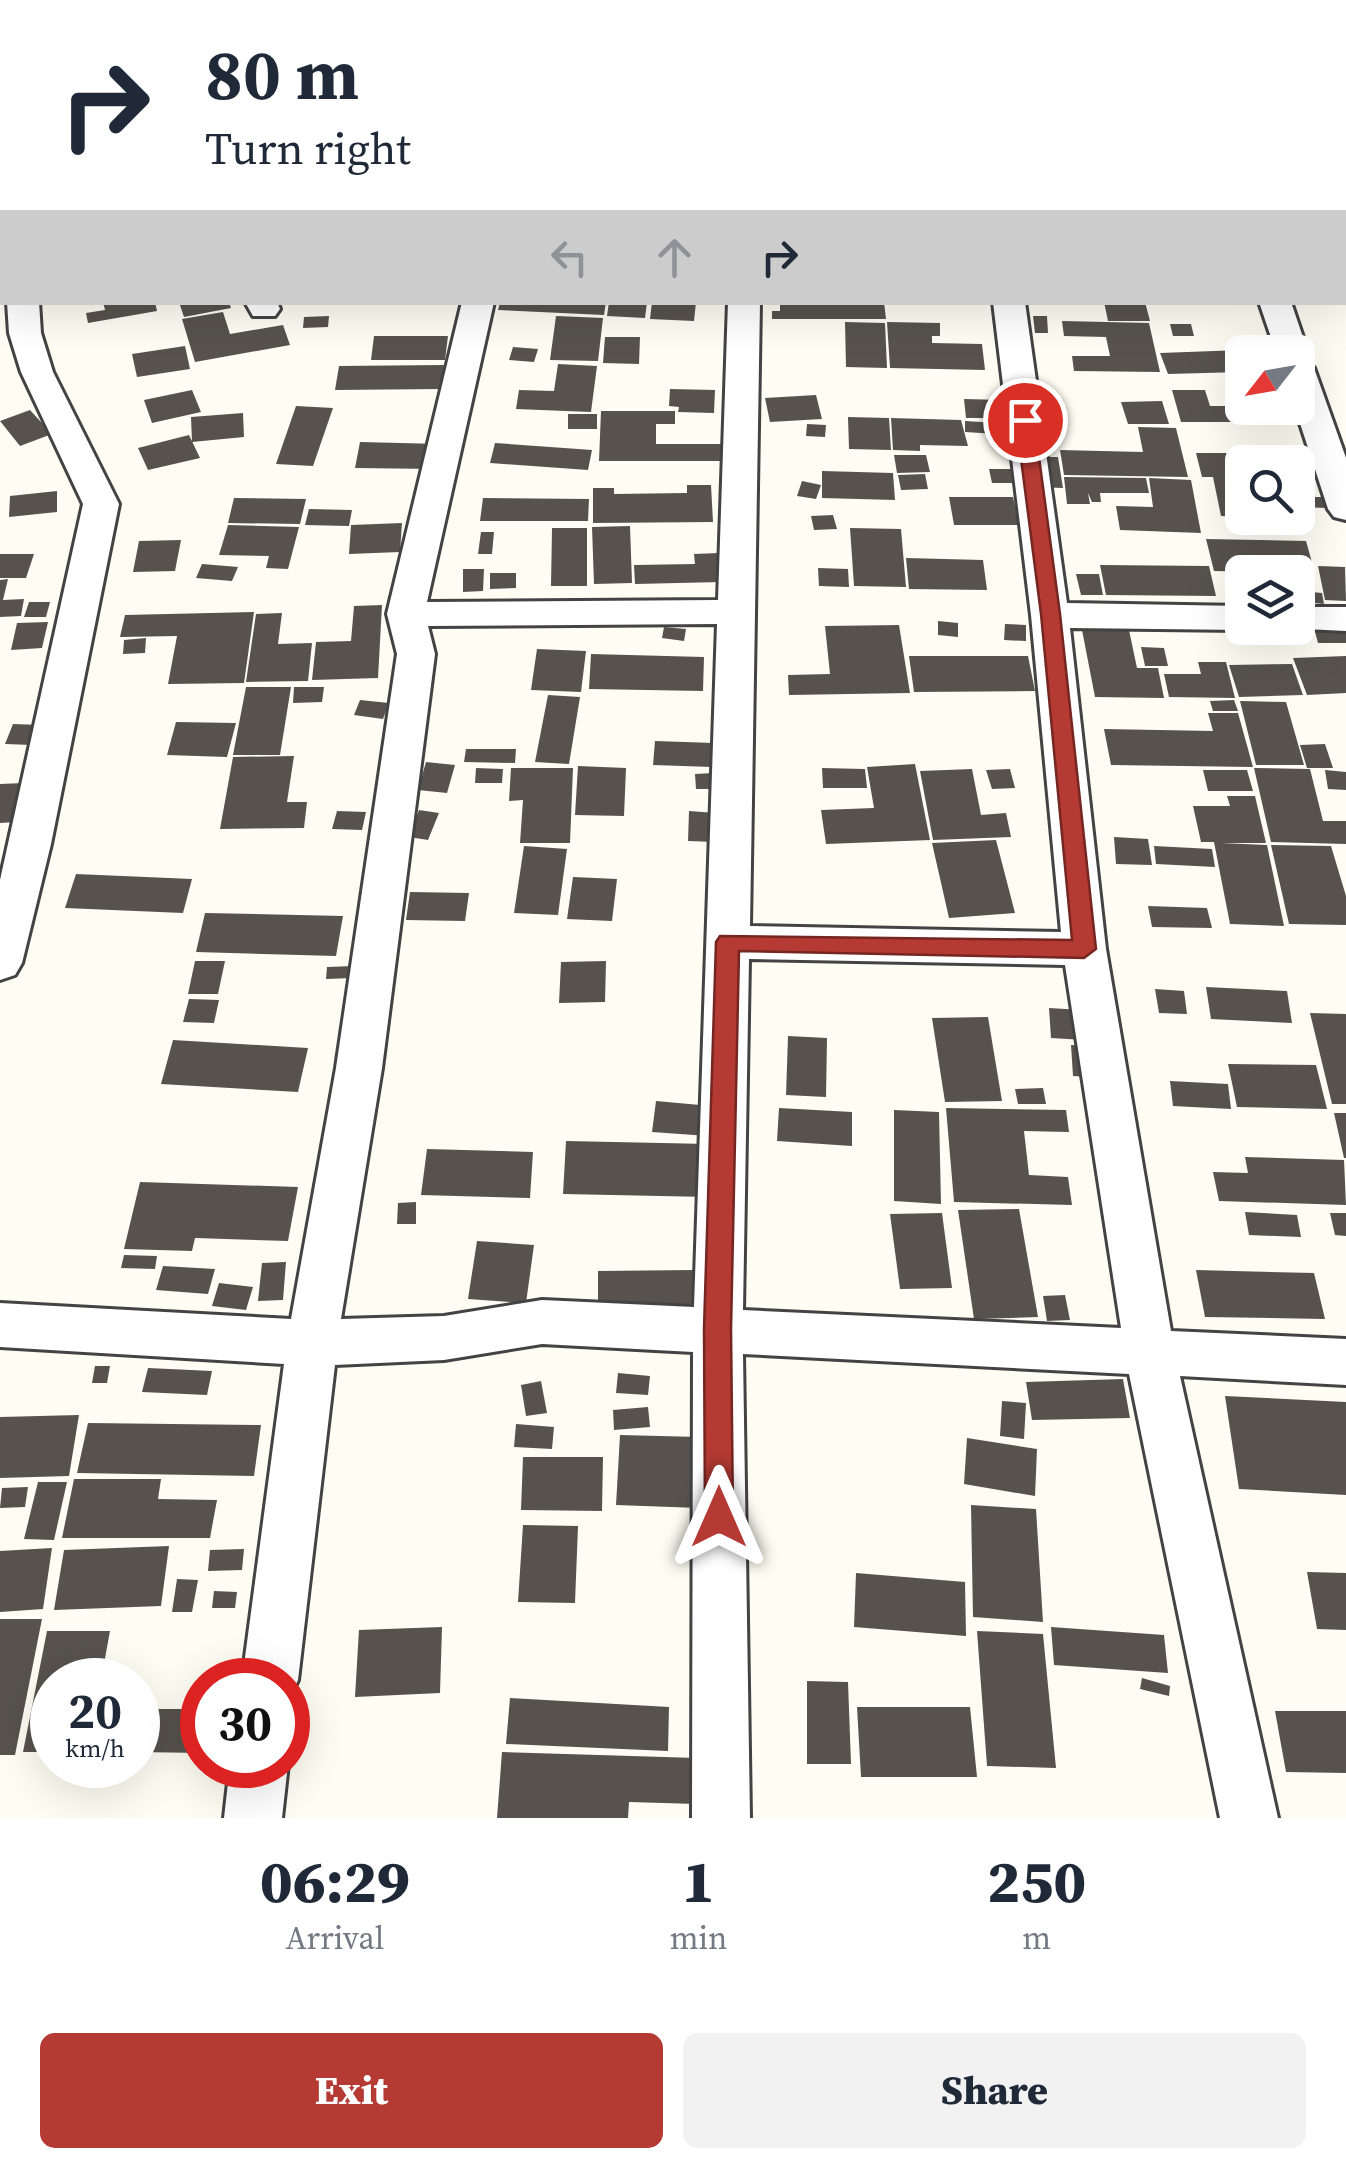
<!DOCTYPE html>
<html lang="en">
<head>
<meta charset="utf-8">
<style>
	body { margin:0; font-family:"Source Serif 4",serif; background:#f2f2f3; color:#1f2937; height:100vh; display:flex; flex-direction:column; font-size:38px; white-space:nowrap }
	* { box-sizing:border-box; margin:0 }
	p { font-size:32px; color:#747a83 }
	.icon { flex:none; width:55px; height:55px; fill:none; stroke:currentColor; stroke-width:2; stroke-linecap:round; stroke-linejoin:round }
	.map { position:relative; height:1818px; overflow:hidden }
	.sheet { display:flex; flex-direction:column; background:#fff; flex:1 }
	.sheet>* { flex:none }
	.hud { position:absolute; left:0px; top:0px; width:1348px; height:305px; box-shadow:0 10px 40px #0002; background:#fff; color:#1f2937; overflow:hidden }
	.needle { width:65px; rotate:239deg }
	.tools { position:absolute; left:1225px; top:335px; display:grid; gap:20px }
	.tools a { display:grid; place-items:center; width:90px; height:90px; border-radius:15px; background:#fff; box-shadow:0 10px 40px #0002; font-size:50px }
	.speed { position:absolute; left:30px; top:1658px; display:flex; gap:20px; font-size:50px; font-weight:700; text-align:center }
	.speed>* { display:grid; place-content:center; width:130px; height:130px; border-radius:50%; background:#fff; box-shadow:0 10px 40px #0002; line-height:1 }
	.speed small { font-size:25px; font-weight:400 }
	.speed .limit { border:15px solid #d22; background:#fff; color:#111 }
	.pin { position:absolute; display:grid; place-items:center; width:85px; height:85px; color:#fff; margin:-42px; border:5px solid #fff; border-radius:50%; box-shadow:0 2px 10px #0007 }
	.me { position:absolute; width:110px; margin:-55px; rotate:0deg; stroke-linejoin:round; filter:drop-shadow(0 0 8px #0008) }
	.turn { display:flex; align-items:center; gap:35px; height:210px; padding:0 40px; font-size:45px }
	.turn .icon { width:130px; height:130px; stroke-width:2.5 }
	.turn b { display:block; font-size:70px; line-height:85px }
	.lanes { display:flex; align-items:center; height:95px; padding:0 40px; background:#0003; justify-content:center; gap:50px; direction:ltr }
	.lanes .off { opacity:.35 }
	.eta { display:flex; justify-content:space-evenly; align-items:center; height:170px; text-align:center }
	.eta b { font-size:60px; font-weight:800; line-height:70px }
	.action { display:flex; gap:20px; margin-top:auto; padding:20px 40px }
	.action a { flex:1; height:115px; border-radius:15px; background:#b43a33; color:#fff; font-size:40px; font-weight:800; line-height:115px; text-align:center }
	.action a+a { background:#f2f2f3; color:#1f2937 }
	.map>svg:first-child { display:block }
</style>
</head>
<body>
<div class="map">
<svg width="1346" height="1818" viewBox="0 0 1346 1818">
	<rect width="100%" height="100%" fill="#fefdf3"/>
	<path fill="#57524d" d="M103,302H155L157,311L88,323L86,313L105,310Z
		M179,302H229L231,308L184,317Z
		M500,302H606L604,315L498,310Z
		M609,302H647L645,318L607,316Z
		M652,302H696L694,321L650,319Z
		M884,302L886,319H772V311H780V304Z
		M1104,302H1145L1150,321H1108Z
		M223,312L230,334L283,325L290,345L195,362L182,319Z
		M329,316L328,327L303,328L304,317Z
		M556,316L603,318L598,361L550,360Z
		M1033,316H1047L1048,333H1035Z
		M1062,321L1149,323L1160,372L1074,371L1072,356H1110L1106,337L1064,336Z
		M845,322L885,323L887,368L846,367Z
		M887,322L940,323V336H932V343L982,344L985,370L890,368Z
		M1170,324H1191L1194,336H1173Z
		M374,336H448L445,360H371Z
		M605,337H640L639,364L603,363Z
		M185,346L190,369L137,377L132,354Z
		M513,347L538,349L534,362L509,360Z
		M1242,350V372L1168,374L1160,353Z
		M558,364L597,366L591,412L516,409L519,390L554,391Z
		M444,365L442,389L335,390L339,366Z
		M670,389L715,390L714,413L678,412L679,407L669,406Z
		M192,390L201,412L152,423L144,400Z
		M1172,390H1205L1210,406H1227L1231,422H1181Z
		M816,395L822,419L770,422L765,398Z
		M1226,395H1242V408H1285L1289,420H1235Z
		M964,399L1003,400L1005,418H966Z
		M1162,401L1169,424H1128L1121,402Z
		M296,406L333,408L313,466L276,464Z
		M30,410L52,434L20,446L0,421Z
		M601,411H675V424H656V444H721L722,461H599Z
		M243,413L244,437L192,442L191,417Z
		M568,414H597V429H568Z
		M848,417L889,418L891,450L849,449Z
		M891,418L961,420L968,446L920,445V451L893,450Z
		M965,421L997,423V434L965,432Z
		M807,424L826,425L825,437L806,436Z
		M1138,427L1176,428L1188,477L1064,475L1060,450L1143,452Z
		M189,435L200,458L148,470L138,448Z
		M360,442L440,444L436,469L355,468Z
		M495,443L592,450L588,470L490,463Z
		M1196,453H1263L1266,462H1242V477H1223L1242,479L1241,517L1221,516L1213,477H1202Z
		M894,455H926L930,472L897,473Z
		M1270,456L1302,457L1312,497H1324L1327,508L1300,507L1304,522H1287L1286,518H1298V462H1272Z
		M1031,457H1058L1063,488L1036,487Z
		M989,469H1011L1014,483H992Z
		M822,471L893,473L895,500L822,498Z
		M925,474L928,489L901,490L898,475Z
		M1064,477L1146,478L1149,493H1100L1101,502H1092L1088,493L1090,504H1067Z
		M1149,478L1191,480L1201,533L1120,530L1116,506L1153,507Z
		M802,481L821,485L816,499L797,496Z
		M687,485H711L713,522L593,523V488H614V494L687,493Z
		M57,491V512L9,517L10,496Z
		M949,497H1013L1019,525H954Z
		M234,498L306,499L300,524L228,523Z
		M483,498L589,499L588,521H480Z
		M309,509L352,510L349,526L305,525Z
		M833,515L837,529L814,530L811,516Z
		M402,523L400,552L349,554L351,525Z
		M228,525L299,527L288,569L266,568L269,556L219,555Z
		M630,526L632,583L594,584L592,527Z
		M552,528H587V586H551Z
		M850,528L901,529L906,587L854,586Z
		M481,532H494L492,554H478Z
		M1206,539L1306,541L1315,573L1214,571Z
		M181,540L175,571L133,572L139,541Z
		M719,553L721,582L635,584L634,565L695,564L694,554Z
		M0,554H34L26,578H0Z
		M906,558L983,560L987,590L909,589Z
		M202,564L238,567L232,581L196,578Z
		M1100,565L1209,566L1216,596L1106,595Z
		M1318,566L1345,567L1346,601L1325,600Z
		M818,568L848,569L849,587L819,586Z
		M463,569H484L483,591L463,592Z
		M490,573H516V588L490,589Z
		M1076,574H1099L1103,595H1081Z
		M8,579L3,600L24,599L21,616L0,617V580Z
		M1301,591L1322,593L1324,604L1302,602Z
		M29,602H50L46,617H24Z
		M382,605L378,678L312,680L316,642L351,641L354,606Z
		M254,612L244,683L168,684L177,636L120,637L125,615Z
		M282,613L278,644L312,643L308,681L246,682L256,614Z
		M938,621L958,623V637L938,635Z
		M48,622L42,648L11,650L17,623Z
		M1005,624L1026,625V641L1004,640Z
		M899,625L910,693L789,695L788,675L830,674L825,626Z
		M664,627L686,629L684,641L662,638Z
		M1314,628L1346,629V643H1318Z
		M1082,630H1129L1137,668H1158L1164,698L1095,697Z
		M146,638L145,653L123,654L124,640Z
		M1141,647L1164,648L1168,666H1145Z
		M537,649L586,651L581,692L531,690Z
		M591,654L704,657L703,691L589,689Z
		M909,656H1028L1035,691L914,692Z
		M1346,656V693L1307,695L1293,658Z
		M1198,662H1226L1235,698L1169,697L1164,674H1201Z
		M1292,664L1303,695L1239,697L1229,665Z
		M246,687H291L280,755H233Z
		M294,687H324L322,702L293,703Z
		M548,695L580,697L569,764L535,762Z
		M360,700L389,703L383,719L354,715Z
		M1234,700L1238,711H1213L1210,701Z
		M1240,701L1286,702L1304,765H1256Z
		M1208,713H1238L1253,767L1111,765L1104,729L1213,731Z
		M176,722L236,723L227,757L167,755Z
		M13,724L40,725L32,745L5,744Z
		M655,741L714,743L712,767L653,765Z
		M1325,744L1333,768H1307L1300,745Z
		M466,749H516L515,763L464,762Z
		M294,756L287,802H307L304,828L220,829L233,757Z
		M426,762L455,765L447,793L418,790Z
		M915,764L930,840L826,844L821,810L874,808L867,767Z
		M578,766L626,768L624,816L575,815Z
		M476,768L503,769L502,783H475Z
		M511,768H573L570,843H520L523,800L509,801Z
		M822,768L865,769L867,788H823Z
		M1254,768L1310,769L1323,821H1346V844L1271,842Z
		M972,769L981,815L1006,813L1011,837L933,840L920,771Z
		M1010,769L1015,788L992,789L986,770Z
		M1203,770H1247L1253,791H1208Z
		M1325,770L1346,772V790L1328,789Z
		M713,773L714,789H696L695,774Z
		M24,783L16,822L0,823V784Z
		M1227,796H1255L1266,843H1221L1267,845L1284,926L1230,924L1214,842H1201L1193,806H1230Z
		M419,810L439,813L428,840L409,837Z
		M337,811L366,812L362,830L332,829Z
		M689,811L716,813L715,842L688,841Z
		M1114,837L1148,839L1152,865L1116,864Z
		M996,840L1015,913L949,918L932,843Z
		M1271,845L1331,846L1346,896V925L1289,924Z
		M524,846L567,849L558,915L514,913Z
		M1154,846L1212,849L1215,867L1156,864Z
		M76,874L192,879L183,913L65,908Z
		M573,877L617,879L612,921L567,919Z
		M410,892L469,893L465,921L406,920Z
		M1148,906L1207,908L1212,928L1152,927Z
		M205,913L343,916L336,956L196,952Z
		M195,961H225L218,994H188Z
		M606,961L605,1002L559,1003L561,962Z
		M353,966L352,978L326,979L327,967Z
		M1206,987L1287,991L1292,1023L1211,1019Z
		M1155,989L1184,991L1187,1014L1159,1013Z
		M189,999L219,1000L214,1023L183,1022Z
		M1049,1008L1082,1010L1084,1040L1051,1038Z
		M1310,1013L1346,1014V1104H1332Z
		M988,1017L1002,1101L945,1102L932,1018Z
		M788,1036L827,1038L826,1097L786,1095Z
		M173,1040L308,1048L298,1092L161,1084Z
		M1071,1045L1087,1046L1089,1077L1073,1076Z
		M1228,1064L1316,1065L1327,1109L1237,1107Z
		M1170,1081L1228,1084L1231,1109L1173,1106Z
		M1043,1088L1046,1104H1018L1015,1089Z
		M656,1101L711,1106L708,1136L652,1132Z
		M779,1108L852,1112V1146L777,1141Z
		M946,1108L1066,1110L1069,1132L1024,1131L1029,1175L1068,1177L1072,1205L954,1202Z
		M894,1110L939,1112L941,1204L894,1201Z
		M1334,1113H1346V1158H1344Z
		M566,1141L709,1144V1197L563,1194Z
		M427,1149L533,1152L530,1198L421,1195Z
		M1245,1157L1344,1160L1346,1205L1219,1201L1213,1172L1248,1173Z
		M140,1182L298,1187L288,1241L195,1238L192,1251L124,1249Z
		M416,1202V1224H397L398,1203Z
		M1019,1209L1038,1317L974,1319L958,1210Z
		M1245,1212L1297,1215L1301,1237L1249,1235Z
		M942,1213L952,1288L900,1289L890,1214Z
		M1330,1213H1346V1236L1335,1235Z
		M477,1241L534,1245L526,1303L468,1299Z
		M124,1255L157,1256L155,1269L121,1268Z
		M286,1262L283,1300L258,1301L262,1263Z
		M163,1266L215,1269L208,1294L156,1290Z
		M694,1270L696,1306L598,1307V1271Z
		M1196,1270L1314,1273L1325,1319L1205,1317Z
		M219,1283L253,1287L246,1310L212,1306Z
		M1065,1295L1070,1320L1047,1321L1043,1296Z
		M95,1366H110L107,1383H92Z
		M148,1368L212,1371L207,1395L142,1392Z
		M618,1373L650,1376L648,1395L616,1393Z
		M1123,1379L1130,1418L1032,1420L1026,1382Z
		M541,1381L547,1413L526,1416L521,1385Z
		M1225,1396L1346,1402V1495L1239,1489Z
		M1002,1401L1026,1403L1024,1439L1000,1436Z
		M648,1407L650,1427L614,1430L613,1410Z
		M79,1415L69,1476L0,1478V1417Z
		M88,1423L261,1425L254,1476L77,1473Z
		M516,1424L554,1427L552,1449L514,1447Z
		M620,1435L700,1437L699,1508L616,1505Z
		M967,1438L1037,1449L1035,1496L964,1484Z
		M523,1457H603L602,1511L521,1510Z
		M74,1479H161L158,1499L217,1500L210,1538H62Z
		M38,1482H67L54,1540L24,1539Z
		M28,1487L25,1507L0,1508L2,1488Z
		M971,1505L1036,1509L1043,1622L973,1617Z
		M523,1525L578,1526L575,1603L518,1602Z
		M169,1546L161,1606L54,1610L64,1550Z
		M52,1548L43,1609L0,1612V1551Z
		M244,1549L242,1570L208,1571L210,1550Z
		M1307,1572L1346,1573V1630L1317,1629Z
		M856,1573L965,1582L966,1636L854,1627Z
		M177,1579L198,1580L192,1612H172Z
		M214,1591L237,1592L235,1608H212Z
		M0,1619H42L15,1755H0Z
		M442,1627L440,1693L355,1697L359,1630Z
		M1051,1627L1164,1635L1168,1673L1054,1665Z
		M47,1631H110L101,1680H52V1752H23Z
		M977,1631L1043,1634L1056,1768L987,1766Z
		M1142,1678L1170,1686L1169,1696L1140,1689Z
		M807,1681L848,1682L851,1764H807Z
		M510,1698L669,1707L668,1751L506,1744Z
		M857,1707H970L977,1777H861Z
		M138,1709H202V1753L138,1752Z
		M1275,1711H1346V1773L1286,1772Z
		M502,1752L697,1758L696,1804L629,1802L628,1818H497Z"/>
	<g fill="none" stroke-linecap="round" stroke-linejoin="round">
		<g stroke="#434343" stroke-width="6">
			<path id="street" d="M107,0H134L135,2H109Z
				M329,0H355L356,2H330Z
				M571,0H597L598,2H572Z
				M814,0H841L842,2H816Z
				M1287,0H1315L1316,2H1289Z
				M1345,35H1346V52H1345Z
				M0,152L2,153V173L0,172Z
				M7,302H39L41,333L53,372L119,504L51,844L22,963L15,975L0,980V880L83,504L21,372L9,333Z
				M245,302H277L280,309L275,316H253Z
				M462,302H494L427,602L718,600L728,302H760L750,926L1061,932L1031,615L993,302H1025L1067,603L1242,606V628H1252L1242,630L1070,628L1106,949L1171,1331L1346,1339V1385L1180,1376L1278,1818H1220L1129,1374L743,1354L750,1818H692L693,1352L542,1344L444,1360L335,1365L298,1680L288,1701V1680H242L284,1364L0,1347V1303L291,1319L336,1068L397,654L387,614ZM717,624L694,1307L542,1300L444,1316L341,1319L382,1068L435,654L428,626ZM749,959L1065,965L1121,1328L743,1310Z
				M1259,302H1291L1308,352L1302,359L1314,368L1346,458V520L1334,517L1328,509L1295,408L1298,352H1276Z
				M1298,607H1346V631L1285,628H1298Z
				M230,1765L288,1764L282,1818H224Z"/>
		</g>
		<use href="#street" fill="#fff" fill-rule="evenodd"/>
	</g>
	<path fill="#b43a33" stroke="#752621" stroke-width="2.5" d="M1025,414L1034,420L1060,614L1096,949L1084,958L739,951L731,1329L733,1517L729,1527L719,1531L709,1527L705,1517L704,1329L716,942L720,936L1072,940L1041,614L1016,420Z"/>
</svg>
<div class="tools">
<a><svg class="needle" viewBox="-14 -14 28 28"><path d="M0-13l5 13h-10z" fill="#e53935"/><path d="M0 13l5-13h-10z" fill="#747a83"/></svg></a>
<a><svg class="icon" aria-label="search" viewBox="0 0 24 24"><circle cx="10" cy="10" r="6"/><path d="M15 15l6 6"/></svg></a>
<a><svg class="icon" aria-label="layers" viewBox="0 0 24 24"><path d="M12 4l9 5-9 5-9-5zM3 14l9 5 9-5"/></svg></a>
</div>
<div class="speed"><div>20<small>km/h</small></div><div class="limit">30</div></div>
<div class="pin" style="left:1025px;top:420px;background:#d93025"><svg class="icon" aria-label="arrive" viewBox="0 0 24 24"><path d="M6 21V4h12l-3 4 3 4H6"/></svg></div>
<svg class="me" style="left:719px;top:1517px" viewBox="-20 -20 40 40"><path d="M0-17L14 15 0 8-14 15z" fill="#b43a33" stroke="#fff" stroke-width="4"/></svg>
<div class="hud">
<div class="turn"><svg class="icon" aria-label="right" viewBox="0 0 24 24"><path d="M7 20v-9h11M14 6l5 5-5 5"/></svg><div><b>80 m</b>Turn right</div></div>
<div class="lanes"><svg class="icon off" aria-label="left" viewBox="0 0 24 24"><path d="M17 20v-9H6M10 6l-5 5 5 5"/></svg><svg class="icon off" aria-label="ahead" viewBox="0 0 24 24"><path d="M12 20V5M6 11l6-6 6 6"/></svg><svg class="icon" aria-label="right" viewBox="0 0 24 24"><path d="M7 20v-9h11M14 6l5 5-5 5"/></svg></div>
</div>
</div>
<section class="sheet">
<div class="eta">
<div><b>06:29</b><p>Arrival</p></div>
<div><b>1</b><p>min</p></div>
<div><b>250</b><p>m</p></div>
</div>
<div class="action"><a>Exit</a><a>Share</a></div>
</section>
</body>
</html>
